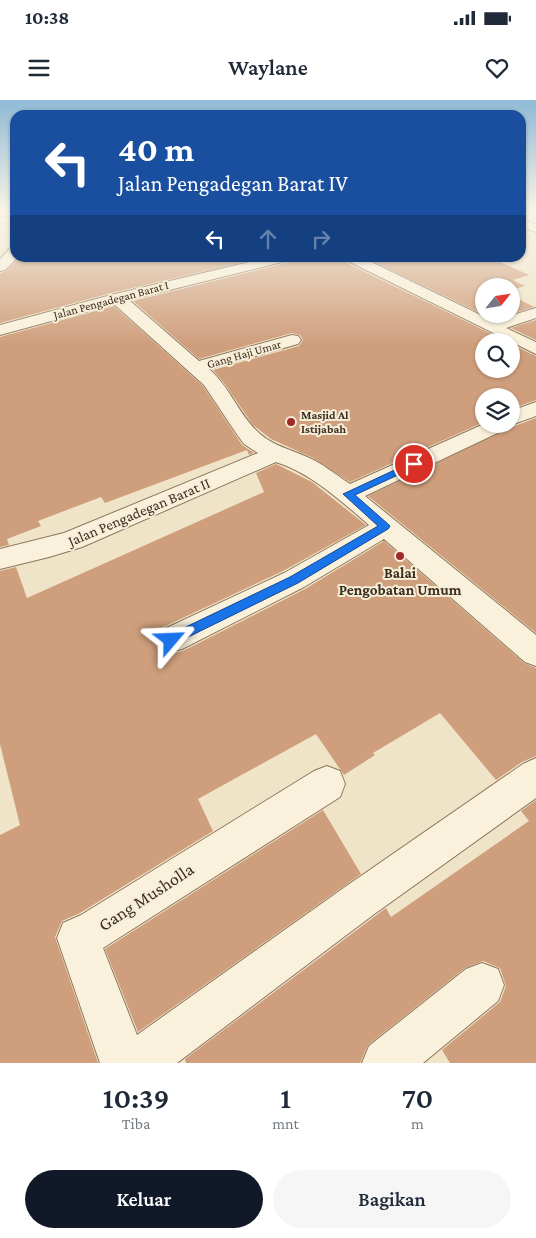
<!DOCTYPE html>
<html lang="id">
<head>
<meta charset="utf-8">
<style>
	body { margin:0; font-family:"Crimson Pro",serif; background:#f6f6f7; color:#1f2937; height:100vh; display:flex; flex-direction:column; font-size:19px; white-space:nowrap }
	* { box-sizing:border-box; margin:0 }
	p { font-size:16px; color:#747a83 }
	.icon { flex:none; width:28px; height:28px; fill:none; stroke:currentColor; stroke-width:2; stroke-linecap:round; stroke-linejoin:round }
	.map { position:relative; height:963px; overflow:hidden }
	.side { display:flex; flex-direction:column; background:#fff; flex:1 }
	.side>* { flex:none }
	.hud { position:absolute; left:10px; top:10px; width:516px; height:152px; border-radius:15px; box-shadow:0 1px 4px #0004; background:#1a4fa0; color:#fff; overflow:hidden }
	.needle { width:32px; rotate:60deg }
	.fabs { position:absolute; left:475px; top:178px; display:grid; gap:10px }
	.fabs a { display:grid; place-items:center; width:45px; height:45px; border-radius:50%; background:#fff; box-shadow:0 1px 4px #0004; font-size:25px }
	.pin { position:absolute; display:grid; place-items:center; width:42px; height:42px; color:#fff; margin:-21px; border:2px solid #fff; border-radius:50%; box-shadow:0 1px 5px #0007 }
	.me { position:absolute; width:55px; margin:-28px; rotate:64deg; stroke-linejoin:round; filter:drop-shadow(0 0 4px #0008) }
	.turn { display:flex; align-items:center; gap:18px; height:105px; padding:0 25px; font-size:22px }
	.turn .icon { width:65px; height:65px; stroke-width:2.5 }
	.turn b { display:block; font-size:35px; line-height:42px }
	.lanes { display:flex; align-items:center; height:48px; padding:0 25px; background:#0003; justify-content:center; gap:25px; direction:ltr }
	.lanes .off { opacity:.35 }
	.eta { display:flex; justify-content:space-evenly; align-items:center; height:85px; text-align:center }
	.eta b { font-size:30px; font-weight:600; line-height:35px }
	.action { display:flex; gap:10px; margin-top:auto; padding:10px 25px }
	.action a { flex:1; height:58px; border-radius:30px; background:#111827; color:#fff; font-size:20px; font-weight:600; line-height:58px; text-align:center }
	.action a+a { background:#f6f6f7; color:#1f2937 }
	.status { display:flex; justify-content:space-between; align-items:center; height:35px; padding:0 25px; background:#fff; direction:ltr }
	.status svg { height:14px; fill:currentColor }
	header { display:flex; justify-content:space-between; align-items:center; height:65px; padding:0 25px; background:#fff; font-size:22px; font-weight:600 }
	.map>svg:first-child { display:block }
</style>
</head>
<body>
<div class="status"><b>10:38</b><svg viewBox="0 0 49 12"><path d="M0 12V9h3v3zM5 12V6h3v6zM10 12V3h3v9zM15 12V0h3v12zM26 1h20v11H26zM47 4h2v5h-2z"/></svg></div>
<header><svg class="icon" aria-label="menu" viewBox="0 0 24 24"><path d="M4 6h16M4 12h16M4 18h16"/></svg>Waylane<svg class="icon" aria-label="heart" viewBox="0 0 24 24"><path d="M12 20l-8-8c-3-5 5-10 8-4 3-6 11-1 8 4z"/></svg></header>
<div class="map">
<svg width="536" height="963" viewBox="0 0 536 963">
	<rect width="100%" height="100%" fill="#f0e4c8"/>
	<path fill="#cf9f7d" d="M19,158H260L111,193L0,223V173L6,171Z
		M290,158H344L347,163L506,241H484V269H511V244L536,256V300L511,309V296H484V322L350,382L313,358L271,339L253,325L224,283L213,270L299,246L303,240L300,235L292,233L199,259L133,201L286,163Z
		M366,158H491L529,175L513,180L525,186L511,190V186H484V214H510L493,219Z
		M511,195L534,207L511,214Z
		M114,206L203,286L242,345L254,353L249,355L247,350L105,403L101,397L38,421L41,426L7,439L9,445L0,447V237Z
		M536,220V240L511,228Z
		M536,318V533L368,396L512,327Z
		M276,364L312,382L366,425L283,471L159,529L154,539L158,550L171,554L183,551L305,489L384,441L524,563L536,568V656L522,662L496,680L440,613L373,653L375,655L344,675L316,634L198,699L213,731L80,813L62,821L55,837L98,963H0V735L20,725L0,644V471L16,467L27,498L264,392L256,373Z
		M536,700V963H450L442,950L500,902L506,886L500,868L483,861L465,868L368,945L360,963H186L185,959L386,808L391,817L529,721L521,711Z
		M323,710L361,774L138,932L105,849Z"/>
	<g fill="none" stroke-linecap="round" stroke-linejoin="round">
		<g stroke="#8d765c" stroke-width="2">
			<path id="minor" d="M0,109H15V117L0,116Z
				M521,119L536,124V132L521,127Z
				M15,147V158H17L5,170L0,171V159L10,148Z
				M266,158H288L286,161L129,200L199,261L292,235L298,236L301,240L298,244L209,269C230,287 239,315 259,333C273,346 290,349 307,357C322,363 336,375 350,384L484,324H511V311L536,302V316L511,325L508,328L365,396L536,535V566L525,562L384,439L304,487L182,549L171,552L160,549L156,540L160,531L284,473L369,425C341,401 311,373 276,362L82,447L49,457L0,469V449L64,433L258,353L244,344L236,333L204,285L114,204L0,235V225L111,195Z
				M346,158H363L493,221L536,208V218L506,228L536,242V254L348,161Z
				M536,658V698L373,815L177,963H100L57,838L63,823L81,815L314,671L327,666L340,671L345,684L340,697L103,848L137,935L345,787L523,664Z
				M482,863L498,869L504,885L498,901L423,963H362L369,946L466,869Z"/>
		</g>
		<use href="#minor" fill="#faf1dc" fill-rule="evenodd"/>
	</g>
	<linearGradient id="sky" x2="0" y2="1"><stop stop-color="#8fbad6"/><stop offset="0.45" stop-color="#f8f3e6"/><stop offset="1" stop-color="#f8f3e6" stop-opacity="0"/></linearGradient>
	<rect width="536" height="244" fill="url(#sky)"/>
	<path fill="#1a73e8" stroke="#114b97" d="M414,361L417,362V366L355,395L388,424L390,426L388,429L298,483L176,543L171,545L167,543L165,540L167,536L290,477L378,426L343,394Z"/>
	<g fill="#9e2a2b" stroke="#f7eed8" stroke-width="2">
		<circle cx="291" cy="322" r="5"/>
		<circle cx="400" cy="456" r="5"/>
	</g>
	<g text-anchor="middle" stroke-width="4" stroke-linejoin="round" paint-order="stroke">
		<g font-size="12" fill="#3d2e20" stroke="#f7eed8">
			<text transform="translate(111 200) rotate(-15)" y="4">Jalan Pengadegan Barat I</text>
			<text transform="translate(244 254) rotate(-16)" y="4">Gang Haji Umar</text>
		</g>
		<g font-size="12" font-weight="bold" fill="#3d2e20" stroke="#f7eed8" text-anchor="start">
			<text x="301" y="319">Masjid Al<tspan x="301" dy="14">Istijabah</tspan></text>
		</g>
		<g font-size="15" fill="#3d2e20" stroke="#f7eed8">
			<text transform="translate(139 412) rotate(-23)" y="5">Jalan Pengadegan Barat II</text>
		</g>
		<g font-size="15" font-weight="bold" fill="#3d2e20" stroke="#f7eed8">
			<text x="400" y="478">Balai<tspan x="400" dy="17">Pengobatan Umum</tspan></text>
		</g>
		<g font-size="18" fill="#3d2e20" stroke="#f7eed8">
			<text transform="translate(146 797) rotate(-33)" y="6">Gang Musholla</text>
		</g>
	</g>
</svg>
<div class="fabs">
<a><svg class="needle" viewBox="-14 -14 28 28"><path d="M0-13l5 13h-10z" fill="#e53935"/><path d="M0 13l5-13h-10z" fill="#747a83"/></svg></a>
<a><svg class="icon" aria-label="search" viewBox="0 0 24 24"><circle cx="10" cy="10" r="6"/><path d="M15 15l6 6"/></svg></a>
<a><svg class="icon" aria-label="layers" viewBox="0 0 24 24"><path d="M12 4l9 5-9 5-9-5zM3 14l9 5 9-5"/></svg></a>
</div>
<div class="pin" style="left:414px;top:364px;background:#d93025"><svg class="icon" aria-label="arrive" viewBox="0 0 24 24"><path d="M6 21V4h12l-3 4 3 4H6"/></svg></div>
<svg class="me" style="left:171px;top:540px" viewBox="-20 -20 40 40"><path d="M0-17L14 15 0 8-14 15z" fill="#1a73e8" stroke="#fff" stroke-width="4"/></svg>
<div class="hud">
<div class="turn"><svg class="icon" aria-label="left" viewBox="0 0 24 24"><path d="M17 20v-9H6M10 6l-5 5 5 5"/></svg><div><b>40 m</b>Jalan Pengadegan Barat IV</div></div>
<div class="lanes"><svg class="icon" aria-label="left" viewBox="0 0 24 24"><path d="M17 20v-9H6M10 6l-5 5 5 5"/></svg><svg class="icon off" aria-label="ahead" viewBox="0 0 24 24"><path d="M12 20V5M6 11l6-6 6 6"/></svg><svg class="icon off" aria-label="right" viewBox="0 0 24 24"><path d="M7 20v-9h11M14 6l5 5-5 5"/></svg></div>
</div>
</div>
<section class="side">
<div class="eta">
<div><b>10:39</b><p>Tiba</p></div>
<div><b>1</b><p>mnt</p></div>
<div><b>70</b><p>m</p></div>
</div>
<div class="action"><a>Keluar</a><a>Bagikan</a></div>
</section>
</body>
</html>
